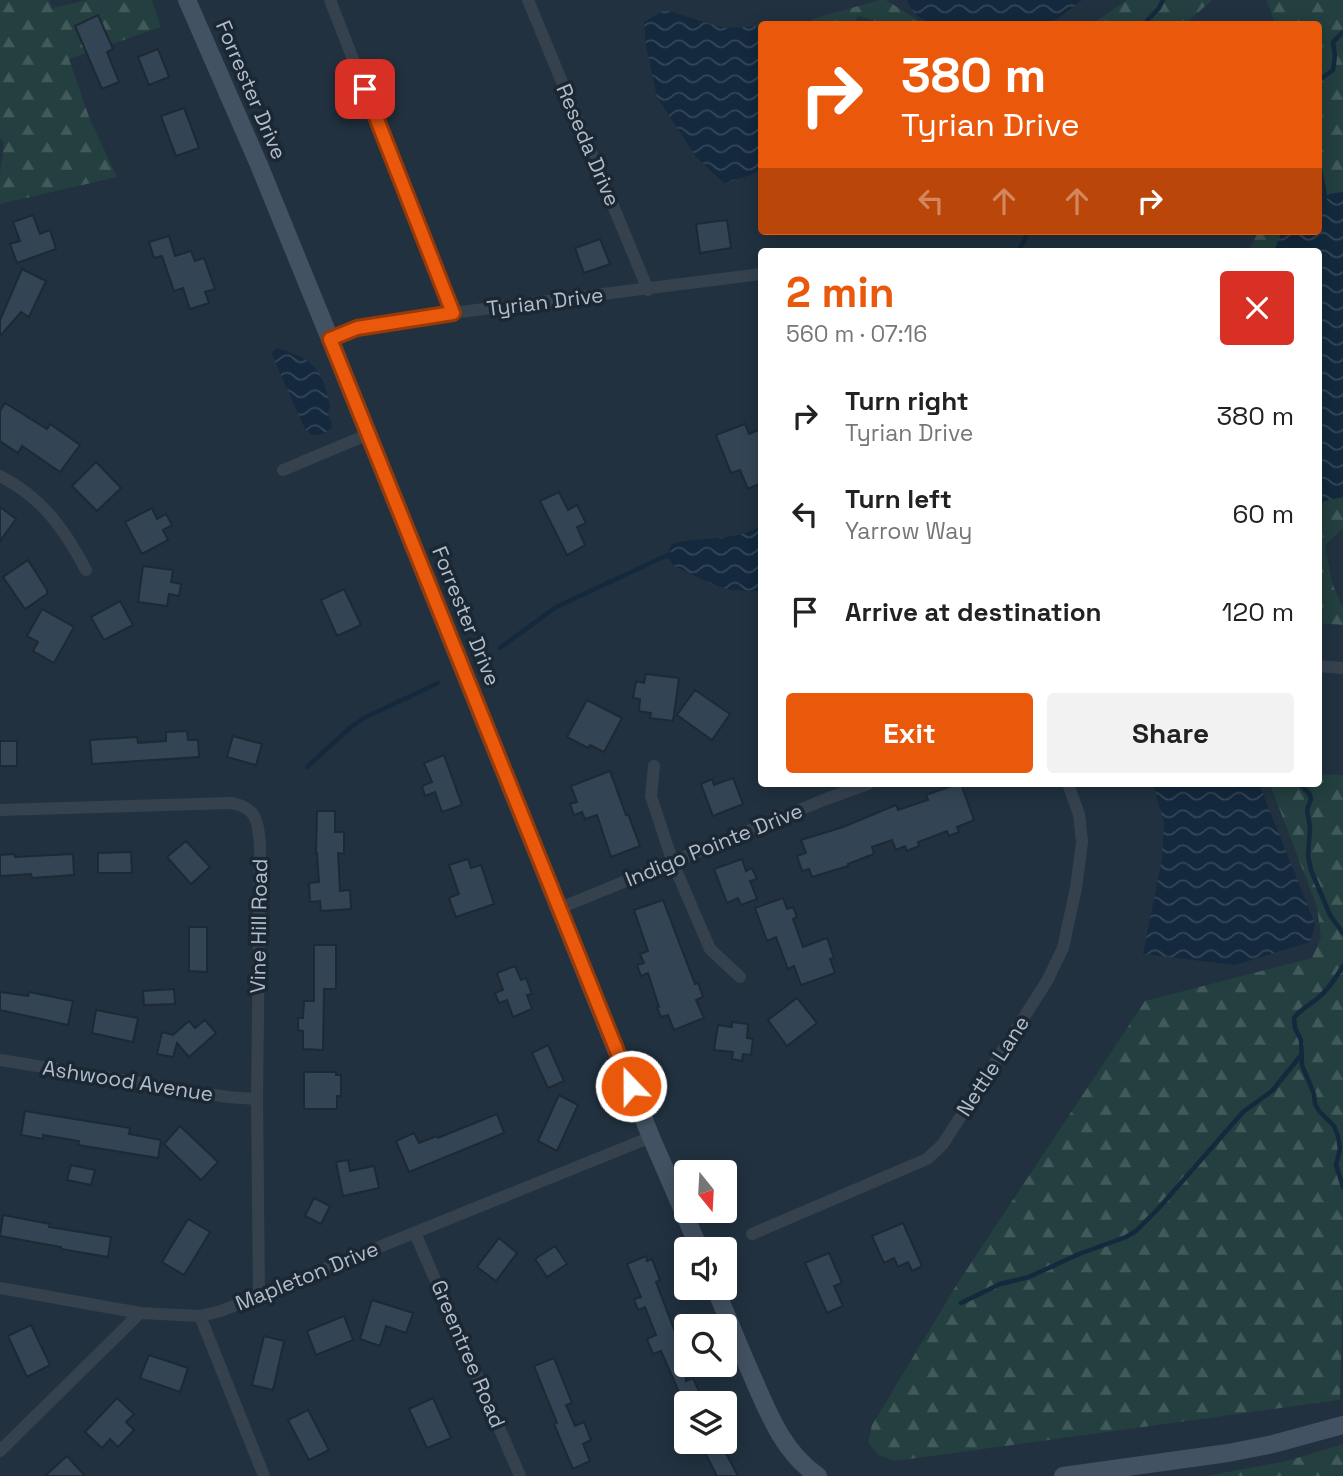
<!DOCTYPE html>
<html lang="en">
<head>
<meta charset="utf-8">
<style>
	body { margin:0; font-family:"Space Grotesk",sans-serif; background:#f2f2f2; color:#222; height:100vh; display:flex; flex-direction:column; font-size:26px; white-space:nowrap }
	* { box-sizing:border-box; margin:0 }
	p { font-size:23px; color:#767676 }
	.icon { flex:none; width:38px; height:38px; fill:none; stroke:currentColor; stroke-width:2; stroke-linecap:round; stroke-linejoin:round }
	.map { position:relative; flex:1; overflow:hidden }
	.panel { position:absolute; left:758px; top:248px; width:564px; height:539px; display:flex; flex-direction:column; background:#fff; border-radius:7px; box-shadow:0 4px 18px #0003 }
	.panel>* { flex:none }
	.top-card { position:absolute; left:758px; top:21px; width:564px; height:214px; border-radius:7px; box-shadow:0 4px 18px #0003; background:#ea580c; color:#fff; overflow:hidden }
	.needle { width:46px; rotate:162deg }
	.controls { position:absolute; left:674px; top:1160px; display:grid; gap:14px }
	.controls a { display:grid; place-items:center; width:63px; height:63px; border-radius:7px; background:#fff; box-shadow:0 4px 18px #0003; font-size:35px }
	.pin { position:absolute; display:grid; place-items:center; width:60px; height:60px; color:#fff; margin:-30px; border-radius:14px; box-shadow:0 4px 10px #0006 }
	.me { position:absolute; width:77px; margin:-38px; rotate:338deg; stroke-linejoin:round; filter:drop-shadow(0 0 5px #0008) }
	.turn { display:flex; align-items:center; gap:24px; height:147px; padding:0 28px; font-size:32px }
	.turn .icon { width:91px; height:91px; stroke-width:2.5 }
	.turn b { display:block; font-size:49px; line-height:60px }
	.lanes { display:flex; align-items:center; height:66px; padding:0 28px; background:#0003; justify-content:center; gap:35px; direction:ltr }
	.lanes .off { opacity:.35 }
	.round { display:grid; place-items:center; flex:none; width:74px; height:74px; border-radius:7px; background:#f2f2f2 }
	.overview { display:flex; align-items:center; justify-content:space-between; height:119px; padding:0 28px }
	h1 { font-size:42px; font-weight:700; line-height:52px; color:#ea580c }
	.cta { display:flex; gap:14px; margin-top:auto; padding:14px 28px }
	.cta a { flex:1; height:80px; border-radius:7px; background:#ea580c; color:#fff; font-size:28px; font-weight:700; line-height:80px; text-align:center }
	.cta a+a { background:#f2f2f2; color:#222 }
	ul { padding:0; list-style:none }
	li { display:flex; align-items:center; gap:21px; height:98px; padding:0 28px }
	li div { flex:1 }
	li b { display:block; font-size:26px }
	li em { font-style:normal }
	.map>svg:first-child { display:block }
</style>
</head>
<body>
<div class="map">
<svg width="1343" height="1476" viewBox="0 0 1343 1476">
	<defs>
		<pattern id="forest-firs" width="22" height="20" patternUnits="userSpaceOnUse" patternTransform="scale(1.75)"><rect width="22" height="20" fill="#233f3f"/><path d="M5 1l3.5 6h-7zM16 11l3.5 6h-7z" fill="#415959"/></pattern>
		<pattern id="water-waves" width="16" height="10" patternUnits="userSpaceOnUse" patternTransform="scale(1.75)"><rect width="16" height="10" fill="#14293d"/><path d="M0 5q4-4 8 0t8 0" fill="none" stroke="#344658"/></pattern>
	</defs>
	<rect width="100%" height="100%" fill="#21313f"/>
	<path fill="url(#forest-firs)" d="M0,0H49L52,8L88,0H152L161,27L69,59L89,117L117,177L0,204V173L4,143L0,138Z
		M880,0H886L924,24H877L875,21L859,16L852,24H813L812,19Z
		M1127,0H1212L1185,24H1092Z
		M1266,0H1343V192L1330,194L1318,200V24H1275L1268,3Z
		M1259,231H1282L1274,252H1247Z
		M1343,497V528L1325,545L1332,583L1343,608V625L1318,623V511L1324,501Z
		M1318,774L1343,775V1282L1340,1400L895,1461L878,1455L868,1442L872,1425L959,1281L1145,1001L1312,958L1321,937L1317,907L1270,784H1318Z
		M1343,1444V1476H1206L1287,1461Z"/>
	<path fill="url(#water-waves)" d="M907,0H1082L1057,19L1045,24H931C919,18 912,13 907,0Z
		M665,10L724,28L761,26V170L751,175L724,183L696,157L657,97L646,46L644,22Z
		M1343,192V497L1324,501L1318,511V252H1274L1282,231H1318V200L1330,194Z
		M277,348C314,359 323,369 330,407L327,413L332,423L331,429L322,434L312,435L305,429L273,357L272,352Z
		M761,526V591L731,590L714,585L674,566L666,555L672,544C700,536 735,542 761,526Z
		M1153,784H1259L1315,924L1310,942L1235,965L1143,954L1162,859L1164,823Z"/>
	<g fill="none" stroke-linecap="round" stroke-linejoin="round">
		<path stroke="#14293d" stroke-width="4.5" d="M1144,24L1159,8L1163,0
			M1318,81L1333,70L1335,56L1333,42L1343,32
			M1318,160L1324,190L1325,203
			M1017,252L1024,241L1028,231
			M500,648L556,607L670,554
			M307,767L351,727L364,718L438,683
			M1299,784L1309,793L1311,799L1307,810L1310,827L1308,856L1311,870L1330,915L1343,933
			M1343,966C1336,978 1328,990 1317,999C1309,1005 1300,1010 1294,1018L1295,1028L1301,1040L1302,1065L1314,1094L1315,1104L1319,1111L1334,1126L1338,1136L1340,1149L1336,1165L1343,1187
			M961,1303L1000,1284L1029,1277L1079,1254L1126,1237L1136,1231L1158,1209L1243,1112L1272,1091L1302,1054"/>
	</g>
	<path fill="#334555" stroke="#1d2935" stroke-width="2" d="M98,15L113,49L107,52L119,82L102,89L75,26Z
		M158,49L169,77L149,85L138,57Z
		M184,108L199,148L176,156L161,116Z
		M33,215L40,234L50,230L56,249L17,263L10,244L20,241L13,222Z
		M727,220L731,248L700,253L696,224Z
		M169,236L175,256L191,251L195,261L204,258L215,289L205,292L209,303L190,309L183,288L174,291L162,256L154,258L149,242Z
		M600,239L610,264L584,273L575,248Z
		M22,269L46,281L29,317L21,312L0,336V320Z
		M5,403L47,429L50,424L80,445L60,472L22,446L18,453L0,441V411Z
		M745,424L749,434L761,429V483L748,489L740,470L731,473L716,435Z
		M96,462L121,488L97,511L72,486Z
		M559,492L568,510L577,505L586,523L577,527L585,545L567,555L540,501Z
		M0,507L16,519L0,541Z
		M152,508L157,519L166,514L172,525L163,530L168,540L142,554L125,522Z
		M28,560L47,590V594L25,609L3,577Z
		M143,566L173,570L171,582L181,584L179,596L169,594L167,606L138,602Z
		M344,589L361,625L337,636L321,600Z
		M120,601L133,625L104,640L91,617Z
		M42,609L74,627L54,663L33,651L38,642L27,636Z
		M646,674L679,678L673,721L650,718L651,713L639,711L640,699L633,698L636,681L644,683Z
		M695,690L730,714L712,740L677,715Z
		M587,700L622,718L604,752L590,745L588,748L567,737Z
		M187,731L188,740H198L199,757L92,764L90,740L137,737L138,743L166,741V732Z
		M233,736L262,744L256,765L227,757Z
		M0,741H17V766H0Z
		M444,755L462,805L442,812L435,792L425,796L422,786L432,782L424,763Z
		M610,771L626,815L628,814L640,846L611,857L597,815L585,819L582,812L574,815L570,804L577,802L571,786Z
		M733,778L743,804L713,816L701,784L712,779L714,785Z
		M957,784H961L974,820L957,827L959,832L949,836L947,831L918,842L919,846L907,851L905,846L896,850L892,840L872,847L874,854L848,864V866L812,877L809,869L802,871L797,856L806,853L801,840L843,827L896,805L898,810L928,800L926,795Z
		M317,811H335V832H344V854L338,853L340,891L350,890L351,909L321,911L320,901L310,902L309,883L319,882L317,853H316Z
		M186,841L210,867L191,884L167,857Z
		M131,852L132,873H98V853Z
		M14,854L15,857L73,854L74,875L32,878L31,874L0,876V855Z
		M468,859L471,868L481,865L494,904L456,917L449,898L459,894L449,865Z
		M742,859L746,871L752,868L757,879L750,881L757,899L741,905L738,898L727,903L714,869Z
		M783,898L787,909L793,907L797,917L793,919L803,947L827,938L834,958L830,959L835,973L801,985L794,966L788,969L776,937L767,941L755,908Z
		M663,900L695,984L698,983L703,997L696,1000L704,1018L674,1030L668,1015L661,1017L657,1007H659L648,973L641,976L637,965L644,963L640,954L648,951L634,910Z
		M189,927H207V972L189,971Z
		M314,945H336V989H324L323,1050L303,1049V1031L298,1030V1018H303L304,1001H314Z
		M515,966L521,980L526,978L532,994L527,995L532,1009L513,1017L507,1000L499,1003L495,993L503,990L497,973Z
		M174,989L175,1004L144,1005L143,991Z
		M0,992L28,996L29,992L73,1001L68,1025L0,1010Z
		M797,998L817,1023L787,1046L768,1020Z
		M96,1010L138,1018L133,1042L92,1033Z
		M205,1020L216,1033L189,1057L177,1043L173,1057L157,1054L162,1032L173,1035L189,1021L195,1028Z
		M732,1022L748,1024L747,1038L753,1039L751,1055L743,1054L742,1061L732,1059L733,1052L714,1050L718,1025L732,1027Z
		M548,1045L564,1081L548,1088L532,1053Z
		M304,1072H336V1075H341V1096H337V1109H304Z
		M559,1095L578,1105L557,1151L538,1141Z
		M25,1111L130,1128L129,1134L161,1140L158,1158L78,1145L79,1141L43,1135V1139L21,1135Z
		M497,1114L504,1133L409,1172L396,1141L414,1133L419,1143L437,1136L438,1138Z
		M180,1126L218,1162L201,1180L164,1144Z
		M348,1160L350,1171L374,1166L379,1188L343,1196L336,1162Z
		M71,1165L95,1170L91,1185L67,1180Z
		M314,1198L330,1206L321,1224L305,1216Z
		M3,1215L50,1224L49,1227L111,1237L108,1257L61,1249V1247L0,1236Z
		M188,1219L210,1232L184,1275L162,1262Z
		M903,1223L922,1266L912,1271L908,1262L898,1267L894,1258L884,1263L872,1236Z
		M499,1238L517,1253L496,1281L477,1267Z
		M555,1246L567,1264L547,1277L535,1259Z
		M829,1253L842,1283L834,1286L843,1306L827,1313L805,1263Z
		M646,1256L647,1261L652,1259L660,1280L656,1282L686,1361V1381L693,1378L705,1404H686V1408L661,1351L653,1354L647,1339L656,1335L645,1307L638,1310L634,1299L641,1297L627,1264Z
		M372,1300L413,1313L406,1333L386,1326L380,1346L360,1339Z
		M344,1316L353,1340L316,1355L307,1331Z
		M31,1325L50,1365L27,1377L8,1336Z
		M264,1336L284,1341L273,1390L252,1385Z
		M149,1355L188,1368L180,1392L140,1378Z
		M554,1358L572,1403L566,1405L575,1426L584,1422L591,1440L583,1444L590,1461L573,1469L554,1424L557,1423L534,1366Z
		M117,1398L134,1414L126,1422L134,1430L118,1447L110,1439L102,1448L85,1432Z
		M433,1398L451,1438L427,1448L409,1409Z
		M308,1410L329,1450L309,1460L288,1420Z
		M712,1442H720L738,1476H717L702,1447Z
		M67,1456L85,1476H45Z"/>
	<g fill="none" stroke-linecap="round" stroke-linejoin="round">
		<path stroke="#35424e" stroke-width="12" d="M330,0L452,313
			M528,0L648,290
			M330,339L357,328L452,313L761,274
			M283,470L369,434
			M0,476C42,497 65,530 86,570
			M1318,666L1343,668
			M654,766L651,796L673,863L710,949L740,977
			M0,810L231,803C257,807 258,822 260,845L257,1099L259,1295
			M560,908L826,799L868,784
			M0,1060L227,1097L257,1099
			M415,1233L520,1476
			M752,1234L927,1159L943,1144L1047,981L1063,948L1076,888L1082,842L1079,814L1068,784
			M0,1288L140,1313
			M200,1316L264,1476
			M0,1451L140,1313L200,1316L221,1311L651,1137"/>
		<path stroke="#435262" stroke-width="18" d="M187,0L259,165L330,339L651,1137L700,1250
			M715,1288C728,1318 740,1349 753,1378C769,1415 784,1453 818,1476
			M1063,1476L1228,1453L1273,1444L1343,1425"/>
	</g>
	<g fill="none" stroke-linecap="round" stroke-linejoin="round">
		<g stroke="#983908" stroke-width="18">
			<path id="route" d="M365,89L453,313L357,328L330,339L631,1086"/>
		</g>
		<use href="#route" stroke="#ea580c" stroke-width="12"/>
	</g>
	<g text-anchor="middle" stroke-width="7" stroke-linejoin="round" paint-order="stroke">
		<g font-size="21" fill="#b1bdca" stroke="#1b2733">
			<text transform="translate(251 90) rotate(67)" y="7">Forrester Drive</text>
			<text transform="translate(588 145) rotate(67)" y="7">Reseda Drive</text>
			<text transform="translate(545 302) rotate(-7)" y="7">Tyrian Drive</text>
			<text transform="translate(466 616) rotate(68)" y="7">Forrester Drive</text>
			<text transform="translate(714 845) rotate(-22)" y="7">Indigo Pointe Drive</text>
			<text transform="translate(259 926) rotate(-89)" y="7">Vine Hill Road</text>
			<text transform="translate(993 1066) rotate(-57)" y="7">Nettle Lane</text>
			<text transform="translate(128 1081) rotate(9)" y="7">Ashwood Avenue</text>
			<text transform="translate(307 1276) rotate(-22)" y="7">Mapleton Drive</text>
			<text transform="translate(468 1354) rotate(67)" y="7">Greentree Road</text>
		</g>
	</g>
</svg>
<div class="controls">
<a><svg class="needle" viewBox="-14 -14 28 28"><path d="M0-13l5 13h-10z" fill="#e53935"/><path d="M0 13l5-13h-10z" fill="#767676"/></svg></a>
<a><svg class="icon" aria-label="sound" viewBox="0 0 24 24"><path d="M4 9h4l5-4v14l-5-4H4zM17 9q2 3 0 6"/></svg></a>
<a><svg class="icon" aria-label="search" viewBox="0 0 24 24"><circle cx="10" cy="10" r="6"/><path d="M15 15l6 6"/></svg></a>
<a><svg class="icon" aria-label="layers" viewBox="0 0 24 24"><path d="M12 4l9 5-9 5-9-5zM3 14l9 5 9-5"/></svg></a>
</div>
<div class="pin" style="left:365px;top:89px;background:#d93025"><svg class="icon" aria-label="arrive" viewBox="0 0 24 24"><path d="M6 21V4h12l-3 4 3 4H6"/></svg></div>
<svg class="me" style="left:631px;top:1086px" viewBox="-20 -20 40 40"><circle r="17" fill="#ea580c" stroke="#fff" stroke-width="3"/><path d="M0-11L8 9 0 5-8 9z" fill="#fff"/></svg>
<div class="top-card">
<div class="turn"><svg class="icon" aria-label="right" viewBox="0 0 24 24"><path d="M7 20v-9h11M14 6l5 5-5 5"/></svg><div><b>380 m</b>Tyrian Drive</div></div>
<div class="lanes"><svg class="icon off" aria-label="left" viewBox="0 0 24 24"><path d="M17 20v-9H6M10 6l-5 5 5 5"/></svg><svg class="icon off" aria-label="ahead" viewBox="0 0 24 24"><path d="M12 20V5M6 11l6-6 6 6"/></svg><svg class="icon off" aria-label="ahead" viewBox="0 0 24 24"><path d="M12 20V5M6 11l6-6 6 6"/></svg><svg class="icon" aria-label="right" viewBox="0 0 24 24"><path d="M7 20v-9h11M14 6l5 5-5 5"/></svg></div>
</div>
<section class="panel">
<div class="overview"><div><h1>2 min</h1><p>560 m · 07:16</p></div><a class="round" style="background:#d93025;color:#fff"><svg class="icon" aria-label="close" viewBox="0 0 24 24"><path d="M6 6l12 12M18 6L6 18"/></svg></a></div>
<ul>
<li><svg class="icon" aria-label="right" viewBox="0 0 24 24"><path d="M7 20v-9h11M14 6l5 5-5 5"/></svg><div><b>Turn right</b><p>Tyrian Drive</p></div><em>380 m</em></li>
<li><svg class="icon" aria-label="left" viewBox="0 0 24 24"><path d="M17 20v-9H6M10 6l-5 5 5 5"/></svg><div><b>Turn left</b><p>Yarrow Way</p></div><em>60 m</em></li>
<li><svg class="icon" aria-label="arrive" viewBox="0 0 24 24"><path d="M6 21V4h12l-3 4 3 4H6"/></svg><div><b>Arrive at destination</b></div><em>120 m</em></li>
</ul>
<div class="cta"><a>Exit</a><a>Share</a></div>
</section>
</div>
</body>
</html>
